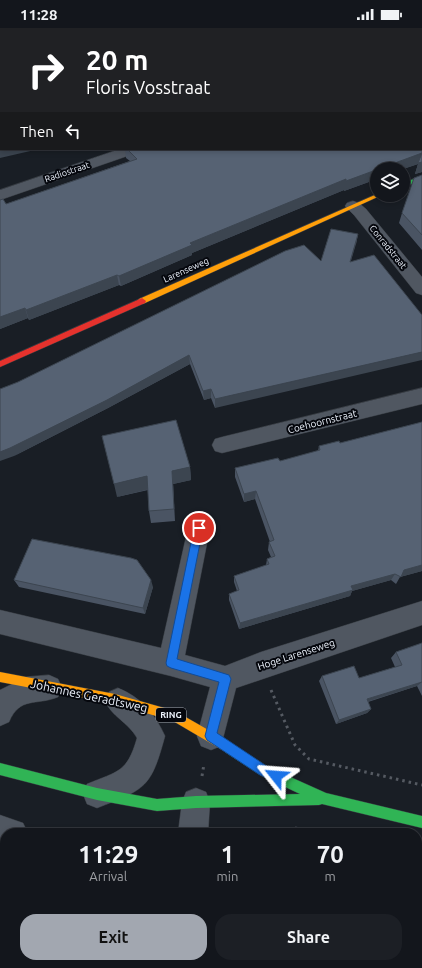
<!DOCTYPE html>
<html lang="en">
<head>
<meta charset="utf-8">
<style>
	body { margin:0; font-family:Ubuntu,sans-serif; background:#1c1f25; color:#f1f3f6; height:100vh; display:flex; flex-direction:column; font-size:15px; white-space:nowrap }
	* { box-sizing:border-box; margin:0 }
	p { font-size:13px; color:#9d9fa3 }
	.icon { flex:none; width:22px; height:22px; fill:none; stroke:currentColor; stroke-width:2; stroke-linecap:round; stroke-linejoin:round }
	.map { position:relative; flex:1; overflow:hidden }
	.panel { position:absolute; left:0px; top:800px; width:422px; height:140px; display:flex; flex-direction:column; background:#13161c; border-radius:16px 16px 0 0; box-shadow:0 2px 6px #0003,0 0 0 1px #32353b }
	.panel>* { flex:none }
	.banner { position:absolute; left:0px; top:0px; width:422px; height:122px; box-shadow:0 2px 6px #0003,0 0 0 1px #32353b; background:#202124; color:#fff; overflow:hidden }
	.tools { position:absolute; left:370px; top:134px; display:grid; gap:8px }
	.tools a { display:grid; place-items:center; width:40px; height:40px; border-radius:50%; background:#13161c; box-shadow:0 2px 6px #0003,0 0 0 1px #32353b; font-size:20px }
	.pin { position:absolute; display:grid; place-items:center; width:34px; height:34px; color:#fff; margin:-17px; border:2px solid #fff; border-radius:50%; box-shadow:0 1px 4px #0007 }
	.me { position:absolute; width:44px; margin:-22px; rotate:298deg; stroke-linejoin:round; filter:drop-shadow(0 0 3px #0008) }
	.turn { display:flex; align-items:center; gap:14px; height:84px; padding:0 20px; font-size:18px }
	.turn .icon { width:52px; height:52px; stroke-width:2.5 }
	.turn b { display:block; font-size:28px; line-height:34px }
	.then { display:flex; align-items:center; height:38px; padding:0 20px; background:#0003; gap:8px; font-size:15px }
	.eta { display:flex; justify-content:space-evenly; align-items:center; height:68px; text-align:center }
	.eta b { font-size:24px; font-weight:700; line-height:28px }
	.action { display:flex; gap:8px; margin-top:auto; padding:8px 20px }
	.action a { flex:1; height:46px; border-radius:16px; background:#a2a7b0; color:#111; font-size:16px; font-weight:700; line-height:46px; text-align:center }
	.action a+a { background:#1c1f25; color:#f1f3f6 }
	.status { display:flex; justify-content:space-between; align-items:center; height:28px; padding:0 20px; background:#13161c; direction:ltr }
	.status svg { height:11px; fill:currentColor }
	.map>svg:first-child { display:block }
</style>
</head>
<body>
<div class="status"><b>11:28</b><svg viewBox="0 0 49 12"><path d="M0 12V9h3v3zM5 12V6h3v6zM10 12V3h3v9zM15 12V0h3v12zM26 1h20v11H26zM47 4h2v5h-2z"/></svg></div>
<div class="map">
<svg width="422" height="940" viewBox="0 0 422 940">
	<rect width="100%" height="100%" fill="#191e25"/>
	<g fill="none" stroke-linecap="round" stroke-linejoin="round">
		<g stroke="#373c42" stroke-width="1">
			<path id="lane" d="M49,0H55V1H49Z"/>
		</g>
		<g stroke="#373c42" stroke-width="1">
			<path id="street" d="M120,121H141L139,124L0,172V162Z
				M353,173L359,175L366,181L422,249V267L416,265L354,187L345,178L347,175Z
				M422,360V376L222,425L215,423L212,417L215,411L222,409Z
				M199,490L207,493L210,500L185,627L225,638L261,624L422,573V597L236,660L221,718L211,722L201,718L197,708L210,659L171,648L0,606V582L161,620L188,500L191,493Z
				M49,647L58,651L62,660L58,669C36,678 20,668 9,694L0,698V662L26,649Z
				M118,660C141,669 155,686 165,708C151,760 146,761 97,780L87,776L83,766L87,756C118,743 127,745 137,710C128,694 112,689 105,673L109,664Z
				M196,760L206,764L210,774L208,805H178L182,774L186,764Z
				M0,787L23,795L28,805H5V818L0,817Z
				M195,935H227L228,940H196Z"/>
		</g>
		<g stroke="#373c42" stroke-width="1">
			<path id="fast" d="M422,148V152L403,159V155Z
				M229,714L268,739L326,765L422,788V800L322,776L319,777L196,780L157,783L97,772L0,747V735L97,760L157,771L196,768L300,766L260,747L225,724L223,720L225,716Z"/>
		</g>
		<g stroke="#373c42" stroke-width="1">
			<path id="slow" d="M377,166V167H382L145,275L142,276L138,273L139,271Z
				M0,644L115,666L175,683L233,716L235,720L233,724L229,726L173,693L115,676L0,654Z"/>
		</g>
		<g stroke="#373c42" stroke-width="1">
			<path id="jam" d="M142,270L146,273L145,275L0,339V333Z"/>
		</g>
		<path stroke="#555a62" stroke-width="3" stroke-dasharray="2.5 4" stroke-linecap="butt" d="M271,662L295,717L309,731L422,757
			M202,748L204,736
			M295,800L316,805
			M235,805L242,802
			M417,830L422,831"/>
		<use href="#lane" fill="#505761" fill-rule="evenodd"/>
		<use href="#street" fill="#505761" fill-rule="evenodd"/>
		<use href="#fast" fill="#30b455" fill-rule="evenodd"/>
		<use href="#slow" fill="#ff9f0a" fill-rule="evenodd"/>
		<use href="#jam" fill="#e5322d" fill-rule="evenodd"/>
	</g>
	<path fill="#4a5463" d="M422,0V144L415,146L418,136L403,141H377V151L344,163V162L192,225V227L121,258L119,257L29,292L28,290L0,301V172L6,176L130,133L126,130L125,121H421Z
		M422,147V222L399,195L402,185Z
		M358,206L356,216L215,380L211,370L204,372L190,336L108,380L14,428L321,233Z
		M422,394V543L400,549L396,556L391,552L352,563L350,568L239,601L229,572V566L237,563L234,554V548L266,537L267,531L271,529L268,522L269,514H270L255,471L244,474L235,449V440L280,433L318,423L319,418L340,415Z
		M190,439L191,452L173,456L175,493L151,495L149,483L148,462L117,469Z
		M14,552L153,559L145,586L19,559Z
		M422,615V668L417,658L368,674L371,681L367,685L336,696L319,653L322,648L359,650L395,639L391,630L396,624Z
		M417,925L422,926V940H281L279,935H417Z"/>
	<path fill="#3c4550" d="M3,0H14L13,1H2Z
		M1,3V16L0,17V4Z
		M1,118V121H39L0,130V119Z
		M422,125V144L415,146L418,136L403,141H378Z
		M377,141V151L344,163V162L192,225V227L121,258L119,248L190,215L346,151Z
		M358,206L356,216L348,243L350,234Z
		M117,247L119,257L29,292L26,282Z
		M25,280L28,290L0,301V289Z
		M422,324V332L215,380V371Z
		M189,327L190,336L108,380L14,428L0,433V424Z
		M211,361V370L204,372L203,363Z
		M190,439L191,452L173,456L175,493L172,443Z
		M147,448L150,461L117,469L114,456Z
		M256,463L255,471L244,474V466Z
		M422,537V543L400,549L404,542Z
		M395,546L391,552L352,563L350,568L239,601L240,595L351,558Z
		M151,552L153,559L145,586L143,580Z
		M422,654L417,658L363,675L367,671Z
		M371,681L367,685L336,696L339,692Z
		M0,856L5,857V860L0,858Z
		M143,935H146L147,940H144Z"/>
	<path fill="#566273" stroke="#3c4550" d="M0,0H3L2,1H1V3L0,4Z
		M56,0H422V134L418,135L422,125L346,153V151L190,215L192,217L119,248L117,247L26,282L25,280L0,289V172L3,171L6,176L137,131L127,121H421V1H56Z
		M0,17H1V118L0,119Z
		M422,147V207L402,185L414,150Z
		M331,201L358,206L350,234L374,227L422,287V324L215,371L211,361L203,363L189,327L107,372L10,420L0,424V361L18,354L285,223L304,217L321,233Z
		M176,392L190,439L172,443L174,481L149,483L147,448L114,456L102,408Z
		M422,394V537L404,542L401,549L395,546L351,558L353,562L240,595L229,566L239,562L234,548L269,536L267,531L275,528L269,514L274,512L256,463L244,466L235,440L278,430L280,433L320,422L319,418L339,413L340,415Z
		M32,511L131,530L137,532L151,552L143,580L14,552Z
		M422,615V654L367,671L371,681L339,692L322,648L354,638L359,650L402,637L396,624Z
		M0,858L5,860V935H143L144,940H0Z
		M417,926L422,927V940H282L281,935H417Z"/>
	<path fill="#1a73e8" stroke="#114b97" d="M199,496L203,500L177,631L229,647L231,651L217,705L268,739L280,744L282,748L280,752L276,754L260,747L207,712L205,708L219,654L171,640L167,638L166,635L194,500Z"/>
	<g text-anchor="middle" stroke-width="4" stroke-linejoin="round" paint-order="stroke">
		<g font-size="9" fill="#ebf1fb" stroke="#05070d">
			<text transform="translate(67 144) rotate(-19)" y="3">Radiostraat</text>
			<text transform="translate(388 219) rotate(51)" y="3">Conradstraat</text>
			<text transform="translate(186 242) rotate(-24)" y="3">Larenseweg</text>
		</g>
		<rect fill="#05070d" stroke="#a6abb4" stroke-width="1" x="156" y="680" width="30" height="14" rx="3"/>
		<g font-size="9" font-weight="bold" fill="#ebf1fb">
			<text x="171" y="690">RING</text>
		</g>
		<g font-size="10" fill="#ebf1fb" stroke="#05070d">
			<text transform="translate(322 393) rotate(-14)" y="4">Coehoornstraat</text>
			<text transform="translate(296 626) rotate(-18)" y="4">Hoge Larenseweg</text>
		</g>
		<g font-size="12" fill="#ebf1fb" stroke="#05070d">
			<text transform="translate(89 668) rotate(12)" y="4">Johannes Geradtsweg</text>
		</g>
	</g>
</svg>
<div class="tools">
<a><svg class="icon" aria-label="layers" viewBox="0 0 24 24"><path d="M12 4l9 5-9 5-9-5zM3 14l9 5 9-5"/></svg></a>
</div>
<div class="pin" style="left:199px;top:500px;background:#d93025"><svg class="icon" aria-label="arrive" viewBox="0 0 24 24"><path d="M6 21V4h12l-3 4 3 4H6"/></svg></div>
<svg class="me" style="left:276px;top:748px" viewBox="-20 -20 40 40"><path d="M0-17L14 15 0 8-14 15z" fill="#1a73e8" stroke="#fff" stroke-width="4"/></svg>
<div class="banner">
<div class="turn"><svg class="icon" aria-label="right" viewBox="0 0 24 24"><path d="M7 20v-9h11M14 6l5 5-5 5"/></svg><div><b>20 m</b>Floris Vosstraat</div></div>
<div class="then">Then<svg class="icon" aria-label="left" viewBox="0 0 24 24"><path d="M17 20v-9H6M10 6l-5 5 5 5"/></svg></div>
</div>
<section class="panel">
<div class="eta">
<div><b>11:29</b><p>Arrival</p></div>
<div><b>1</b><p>min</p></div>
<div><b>70</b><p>m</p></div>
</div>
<div class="action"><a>Exit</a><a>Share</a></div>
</section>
</div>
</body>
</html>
